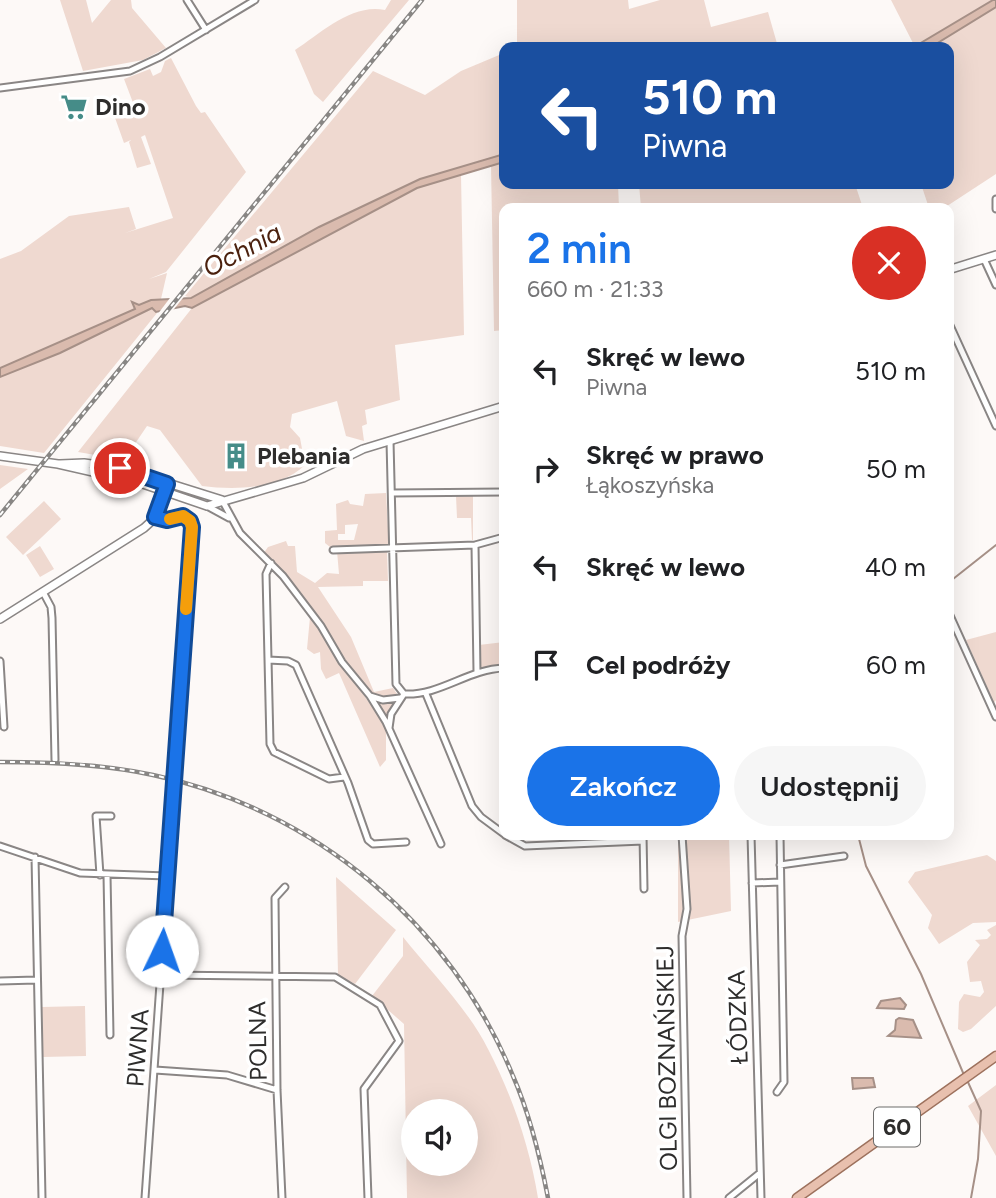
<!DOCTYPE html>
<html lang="pl">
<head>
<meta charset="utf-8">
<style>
	body { margin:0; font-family:Figtree,sans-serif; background:#f6f6f6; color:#202124; height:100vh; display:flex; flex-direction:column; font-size:26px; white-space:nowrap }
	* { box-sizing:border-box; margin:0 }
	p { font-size:23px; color:#757577 }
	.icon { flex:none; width:38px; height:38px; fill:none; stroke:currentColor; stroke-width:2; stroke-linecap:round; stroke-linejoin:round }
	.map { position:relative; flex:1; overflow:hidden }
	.sheet { position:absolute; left:499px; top:203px; width:455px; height:637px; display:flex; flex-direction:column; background:#fff; border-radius:14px; box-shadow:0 7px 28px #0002 }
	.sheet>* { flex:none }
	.top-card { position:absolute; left:499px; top:42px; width:455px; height:147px; border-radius:14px; box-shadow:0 7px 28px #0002; background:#1a4fa0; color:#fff; overflow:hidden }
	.fabs { position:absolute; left:401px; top:1099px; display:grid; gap:14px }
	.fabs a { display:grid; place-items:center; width:77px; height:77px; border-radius:50%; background:#fff; box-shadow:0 7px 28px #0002; font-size:35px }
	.pin { position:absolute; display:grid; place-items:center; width:60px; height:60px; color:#fff; margin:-30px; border:4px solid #fff; border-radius:50%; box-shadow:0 2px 7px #0007 }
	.me { position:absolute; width:77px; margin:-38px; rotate:3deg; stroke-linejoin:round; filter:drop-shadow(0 0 5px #0008) }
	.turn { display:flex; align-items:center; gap:24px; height:147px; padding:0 28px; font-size:32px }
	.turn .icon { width:91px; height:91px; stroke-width:2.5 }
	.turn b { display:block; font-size:49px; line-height:60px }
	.round { display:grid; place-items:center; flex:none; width:74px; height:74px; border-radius:37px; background:#f6f6f6 }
	.headline { display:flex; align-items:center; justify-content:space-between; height:119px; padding:0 28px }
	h1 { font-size:42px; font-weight:600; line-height:52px; color:#1a73e8 }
	.action { display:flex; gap:14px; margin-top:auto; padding:14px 28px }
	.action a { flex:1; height:80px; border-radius:42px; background:#1a73e8; color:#fff; font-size:28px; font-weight:600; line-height:80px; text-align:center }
	.action a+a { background:#f6f6f6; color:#202124 }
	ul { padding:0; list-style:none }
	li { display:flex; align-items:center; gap:21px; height:98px; padding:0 28px }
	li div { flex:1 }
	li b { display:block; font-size:26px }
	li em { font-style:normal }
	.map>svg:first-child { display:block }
</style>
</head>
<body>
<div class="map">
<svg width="996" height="1198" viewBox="0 0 996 1198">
	<rect width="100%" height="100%" fill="#fdf9f7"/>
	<path fill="#efd9d0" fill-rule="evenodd" d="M60,0H86L92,23L111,0H131L132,8L166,48L143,60L83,71Z
		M391,0H409L323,102L314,94L295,50C321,33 352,3 385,10Z
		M517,0H628L629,9L660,0H704L711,27L768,12L778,47H517Z
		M891,0H993L915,47Z
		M996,7V174L944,208H929L921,184H948V47H931Z
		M504,53V154L420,179L319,227L191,298L185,296L373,71L425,95L461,71Z
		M171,58L196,106L201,113L205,112L246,172L166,272L149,279L167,273L161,299L151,300L139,306L133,303L135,309L0,368V259L21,251L69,216L129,207L136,229L125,233L173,218L145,135L141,137L151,164L137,168L129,142L131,140L124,143L114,115L135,108L124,79L150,69L153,76L161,72L165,61Z
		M504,162V184H618L619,208H504V330L494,331L491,165Z
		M461,175L464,335L395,345L400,400L365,410L367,424L362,426L364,441L346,436L337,401L292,414L290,427L300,438L305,465C279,490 234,490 202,486L160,430L147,426L124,460L78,452L192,308L417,188Z
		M639,184H855L863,208H641Z
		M152,308L157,313L44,453L0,446V377L60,353Z
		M0,465L28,469L0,489Z
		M386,493L389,544L330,547L325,543V531L337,530L336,504L348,500L350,504L363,506L365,494ZM358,524L354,540H338V534H345V525Z
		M473,495V540H472L471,518H457L456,496Z
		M44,501L61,519L23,555L6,537Z
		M286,541L288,546H295L297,572L315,583L327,573L339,574L337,551H387L388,581H363V586L318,587L351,637L374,692L393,688L399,697L387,723L351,673L322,626L263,554L268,547Z
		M40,546L54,569L40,577L26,555Z
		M310,617L386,727V760L380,767L339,673L326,679L321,669L320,652L314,654L307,649Z
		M996,632V700L994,703L966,640Z
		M504,642V667L479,669V645Z
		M678,835H729L731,911L678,922Z
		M987,855L996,861V922L973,923L939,944L928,928L932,915L908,882L915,872Z
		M336,877L396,930L355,984L338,975Z
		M996,925V1006L971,1029L963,1032L958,1029L959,1002L964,994L980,997L984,992L981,981L970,982L967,962L980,945L975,940L987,939L991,935L987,930Z
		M403,937C431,972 468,1009 488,1049C512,1095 530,1148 538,1198H407L404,1024L372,996L403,956ZM413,1111H466V1164H413Z
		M85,1006L86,1056L43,1057L42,1007Z
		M996,1085V1156L968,1106Z"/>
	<path fill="#dabbae" stroke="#a69087" stroke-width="2" d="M993,0H996V7L931,47H914Z
		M504,154V162L417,188L192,308L185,306L156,312L152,308L60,353L0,377V368L135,309L132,302L139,305L151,300L191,298L319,227L420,179Z
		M900,998L906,1005L904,1009L877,1008L881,1001Z
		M899,1018L913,1020L921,1038L888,1036L895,1030L896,1020Z
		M852,1078H873L875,1087L853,1089Z"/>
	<path fill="#fdf9f7" d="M187,293L170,314L157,315L173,294Z"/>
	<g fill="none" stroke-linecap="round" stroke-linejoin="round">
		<path stroke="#a69087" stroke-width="2" d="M948,583L996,545
			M858,835L866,866L921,974L964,1075
			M967,1080L981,1111L978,1159L971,1198"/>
		<g stroke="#8a8685" stroke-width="9">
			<path id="street" d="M187,0L206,30
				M0,88L130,71L160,57L255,0
				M996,199V209
				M984,259L996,285
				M948,321L996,426
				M390,441L396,684L404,694C440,696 468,669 504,668
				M392,493L504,492
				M222,500L240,533L283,576L321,626L342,662L370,696L386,722L441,844
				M207,506L229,518
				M475,545L477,672
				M333,550L475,545L504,537
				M271,563L266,574L270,744L274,752L329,779L344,777
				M43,592L51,607L52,618L55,760
				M948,611L996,717
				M268,660L288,661L296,665L348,783L368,840L373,844L406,842
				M0,661L4,727
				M426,694L472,806L481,817L504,834
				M370,696L383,700L400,698
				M389,728L391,714L404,694
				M505,835L525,846L643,841
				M643,835L644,889
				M682,835L687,909L682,936L687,1198
				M751,835L761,1198
				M0,846L80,873L167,876
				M35,857L42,1198
				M780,865L844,856
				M100,875L96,816H111
				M107,875L110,1035
				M752,883L780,882
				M161,975L335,977L380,1005L399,1041L364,1089L368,1198
				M0,981L36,980
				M155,1070L227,1075L277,1090
				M777,1092L784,1082L780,835
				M145,1198L192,527L190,521L183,516L167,520L155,518
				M282,1198L277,1090L275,898L285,887
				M729,1198L760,1173"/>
		</g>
		<g stroke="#8a8685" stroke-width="10">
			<path id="secondary" d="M948,270L996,255
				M0,456L58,464L137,482L207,506L303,478L363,449L504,406
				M60,464L84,463L120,468L222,500
				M0,619L144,528L155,518L168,484"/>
		</g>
		<g stroke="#9d715d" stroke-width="11">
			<path id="primary" d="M797,1198L996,1056"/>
		</g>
		<use href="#street" stroke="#fff" stroke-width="5"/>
		<use href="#secondary" stroke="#fff" stroke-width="7"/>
		<use href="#primary" stroke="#e8c0ae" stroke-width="8"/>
		<g stroke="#888684" stroke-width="4.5">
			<path id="rail" d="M0,515L422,0
				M0,762C51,762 103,764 153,775C314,809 451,924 513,1076C530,1115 540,1156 548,1198"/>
		</g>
		<use href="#rail" stroke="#fff" stroke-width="2" stroke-dasharray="5" stroke-linecap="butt"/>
	</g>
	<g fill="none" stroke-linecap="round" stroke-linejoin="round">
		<g stroke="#114b97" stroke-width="18">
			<path id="route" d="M120,468L167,484L155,517L167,520L183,516L190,521L192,527L162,951"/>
		</g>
		<use href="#route" stroke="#1a73e8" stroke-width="12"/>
		<path stroke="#f59e0b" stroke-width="12" d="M170,519L183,516L190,521L192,527L186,609"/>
	</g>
	<defs>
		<g id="supermarket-bare" transform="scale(2.1)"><path d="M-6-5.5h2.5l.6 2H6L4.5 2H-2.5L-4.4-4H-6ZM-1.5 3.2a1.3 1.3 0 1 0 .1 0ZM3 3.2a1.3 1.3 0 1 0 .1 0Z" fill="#458c88" stroke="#fff" stroke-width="2.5" paint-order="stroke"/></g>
		<g id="building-bare" transform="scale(2.1)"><path d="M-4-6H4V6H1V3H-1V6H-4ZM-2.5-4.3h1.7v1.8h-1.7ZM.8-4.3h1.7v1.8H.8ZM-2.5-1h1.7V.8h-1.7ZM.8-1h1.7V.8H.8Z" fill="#458c88" stroke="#fff" stroke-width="2.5" paint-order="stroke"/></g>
	</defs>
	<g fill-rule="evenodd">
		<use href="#supermarket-bare" x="74" y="107"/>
		<use href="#building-bare" x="236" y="456"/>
	</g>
	<g text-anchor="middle" stroke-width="7" stroke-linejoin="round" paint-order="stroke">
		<rect fill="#fff" stroke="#6d6c6b" stroke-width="2" x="874" y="1107.5" width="46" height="39" rx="5"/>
		<g font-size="23" font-weight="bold" fill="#2e2d2c">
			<text x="897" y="1135">60</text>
		</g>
		<g font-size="24" font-weight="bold" fill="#2e2d2c" stroke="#fff" text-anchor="start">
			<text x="95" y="115">Dino</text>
			<text x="257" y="464">Plebania</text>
		</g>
		<g font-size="24" fill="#2e2d2c" stroke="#fff">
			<text transform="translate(738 1017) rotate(-92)" y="8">ŁÓDZKA</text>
			<text transform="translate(258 1041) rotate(-91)" y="8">POLNA</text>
			<text transform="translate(138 1048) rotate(-86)" y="8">PIWNA</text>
			<text transform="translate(667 1058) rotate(-91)" y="8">OLGI BOZNAŃSKIEJ</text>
		</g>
		<g font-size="26" font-style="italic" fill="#4b210e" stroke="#fff">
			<text transform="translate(242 250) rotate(-28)" y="9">Ochnia</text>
		</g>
	</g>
</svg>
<div class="fabs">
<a><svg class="icon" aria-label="sound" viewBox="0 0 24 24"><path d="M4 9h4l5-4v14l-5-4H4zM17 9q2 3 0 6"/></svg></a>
</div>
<div class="pin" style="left:120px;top:468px;background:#d93025"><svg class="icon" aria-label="arrive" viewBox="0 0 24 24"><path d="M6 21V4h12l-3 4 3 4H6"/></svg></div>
<svg class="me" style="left:162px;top:951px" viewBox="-20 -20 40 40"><circle r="19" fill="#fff"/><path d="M0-13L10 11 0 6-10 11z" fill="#1a73e8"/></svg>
<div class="top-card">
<div class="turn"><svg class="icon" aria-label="left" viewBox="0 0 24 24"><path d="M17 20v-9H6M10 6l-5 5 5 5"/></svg><div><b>510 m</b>Piwna</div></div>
</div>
<section class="sheet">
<div class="headline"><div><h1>2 min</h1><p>660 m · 21:33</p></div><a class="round" style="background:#d93025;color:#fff"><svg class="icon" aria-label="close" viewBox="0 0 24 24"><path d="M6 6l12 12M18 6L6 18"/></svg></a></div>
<ul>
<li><svg class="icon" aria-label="left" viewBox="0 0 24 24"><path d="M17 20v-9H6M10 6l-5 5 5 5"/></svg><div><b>Skręć w lewo</b><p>Piwna</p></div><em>510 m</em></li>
<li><svg class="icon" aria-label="right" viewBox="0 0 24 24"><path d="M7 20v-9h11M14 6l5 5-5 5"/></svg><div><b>Skręć w prawo</b><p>Łąkoszyńska</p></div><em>50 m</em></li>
<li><svg class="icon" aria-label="left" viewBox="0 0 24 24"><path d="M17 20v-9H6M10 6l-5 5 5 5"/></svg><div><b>Skręć w lewo</b></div><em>40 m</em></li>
<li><svg class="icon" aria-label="arrive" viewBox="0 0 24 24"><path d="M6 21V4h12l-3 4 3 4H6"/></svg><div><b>Cel podróży</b></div><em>60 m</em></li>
</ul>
<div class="action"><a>Zakończ</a><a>Udostępnij</a></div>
</section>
</div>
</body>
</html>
